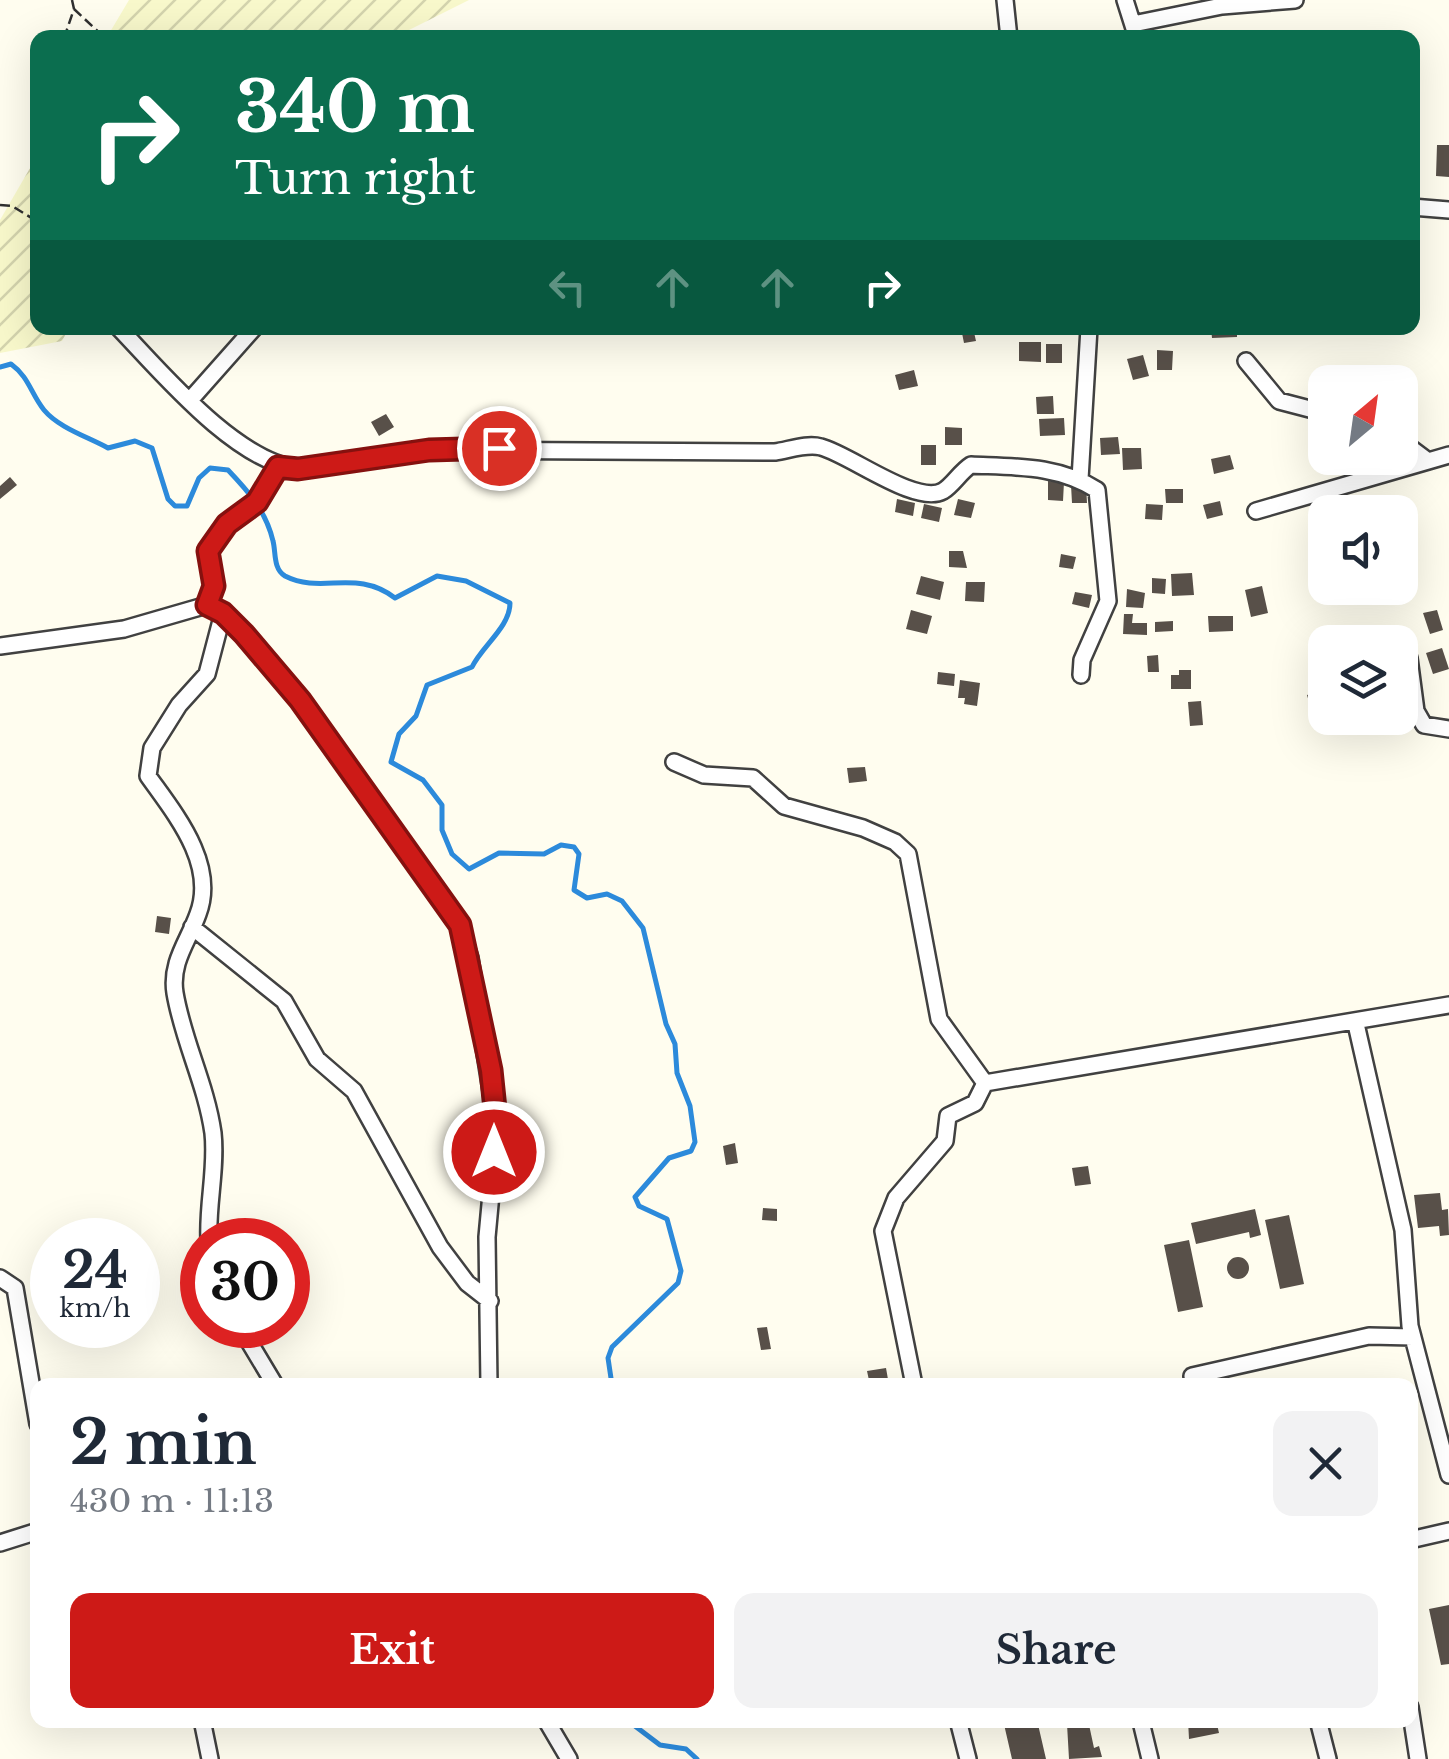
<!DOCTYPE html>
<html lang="en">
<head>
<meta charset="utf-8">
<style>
	body { margin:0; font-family:"Libre Baskerville",serif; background:#f2f2f3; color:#1f2937; height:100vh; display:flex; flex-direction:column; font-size:38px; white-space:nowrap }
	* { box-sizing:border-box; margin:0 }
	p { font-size:32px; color:#747a83 }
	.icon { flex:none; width:55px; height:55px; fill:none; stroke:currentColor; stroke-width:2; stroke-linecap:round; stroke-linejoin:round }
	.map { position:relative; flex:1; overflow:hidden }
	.drawer { position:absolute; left:30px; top:1378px; width:1388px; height:350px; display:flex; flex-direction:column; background:#fff; border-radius:20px; box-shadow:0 10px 40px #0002 }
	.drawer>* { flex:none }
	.banner { position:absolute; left:30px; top:30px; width:1390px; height:305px; border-radius:20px; box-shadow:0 10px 40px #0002; background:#0b6e4f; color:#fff; overflow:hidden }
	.needle { width:65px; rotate:29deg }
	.buttons { position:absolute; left:1308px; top:365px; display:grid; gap:20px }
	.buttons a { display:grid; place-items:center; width:110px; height:110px; border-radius:20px; background:#fff; box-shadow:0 10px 40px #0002; font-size:50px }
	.speed { position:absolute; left:30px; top:1218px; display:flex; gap:20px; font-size:50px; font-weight:700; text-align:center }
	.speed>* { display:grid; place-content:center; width:130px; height:130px; border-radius:50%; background:#fff; box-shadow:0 10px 40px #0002; line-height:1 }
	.speed small { font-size:25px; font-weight:400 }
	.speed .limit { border:15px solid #d22; background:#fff; color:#111 }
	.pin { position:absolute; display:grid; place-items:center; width:85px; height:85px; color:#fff; margin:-42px; border:5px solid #fff; border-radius:50%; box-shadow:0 2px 10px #0007 }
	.me { position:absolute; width:110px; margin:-55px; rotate:0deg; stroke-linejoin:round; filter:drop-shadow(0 0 8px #0008) }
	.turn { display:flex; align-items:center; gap:35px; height:210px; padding:0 40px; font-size:45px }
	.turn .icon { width:130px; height:130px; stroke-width:2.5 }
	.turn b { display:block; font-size:70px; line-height:85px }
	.lanes { display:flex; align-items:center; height:95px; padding:0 40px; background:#0003; justify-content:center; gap:50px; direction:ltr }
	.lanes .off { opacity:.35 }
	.round { display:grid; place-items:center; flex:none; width:105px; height:105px; border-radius:20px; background:#f2f2f3 }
	.overview { display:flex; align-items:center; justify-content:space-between; height:170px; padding:0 40px }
	h1 { font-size:60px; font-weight:700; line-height:75px }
	.primary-button { display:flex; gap:20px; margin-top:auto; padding:20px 40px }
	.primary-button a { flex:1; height:115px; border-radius:20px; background:#cd1a17; color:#fff; font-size:40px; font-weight:700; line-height:115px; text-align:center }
	.primary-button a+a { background:#f2f2f3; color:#1f2937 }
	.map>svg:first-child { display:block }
</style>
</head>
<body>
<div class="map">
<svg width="1449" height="1759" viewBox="0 0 1449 1759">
	<defs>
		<pattern id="farmland-furrows" width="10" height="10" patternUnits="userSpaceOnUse" patternTransform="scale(2.5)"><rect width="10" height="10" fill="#f8f8cb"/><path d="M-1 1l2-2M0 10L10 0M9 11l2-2" fill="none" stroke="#d3d3ad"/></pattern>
	</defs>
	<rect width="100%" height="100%" fill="#fffdef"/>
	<path fill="url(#farmland-furrows)" d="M129,0H469L397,36L107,37Z
		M37,156L38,328H69L62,341L0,353V220Z"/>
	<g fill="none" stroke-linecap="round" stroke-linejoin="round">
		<path stroke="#2c8adb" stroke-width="5" d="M0,367L11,364C29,377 31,394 44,410C59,428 88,437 108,448L135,441L152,448L168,499L175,506H187L199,478L210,468L228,470C248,491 266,511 273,541C276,552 273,569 285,576C322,595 356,568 395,598L437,576L466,581L510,603C510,627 482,646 472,667L427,685L416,716L399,734L391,762L423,780L442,805V830L452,854L469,869L499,853L544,854L561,845L574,847L579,854L574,890L587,898L607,894L622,901L643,928L666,1024L675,1044L677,1073L690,1106L695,1142L691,1151L669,1158L635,1197L639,1206L667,1219L681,1271L678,1283L612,1347L608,1358L612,1385
			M627,1720L660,1745L686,1749L697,1759"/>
	</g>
	<path fill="#585049" d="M1437,145H1449V177L1436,176Z
		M961,328H973L976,341L964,343Z
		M1211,328H1237V337L1212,338Z
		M1019,342H1041V362L1019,361Z
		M1046,344H1062V363H1046Z
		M1157,350L1173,351L1172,370H1157Z
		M1143,355L1149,376L1133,380L1127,359Z
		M914,370L918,386L899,390L895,375Z
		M1053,396L1054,414H1037L1036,397Z
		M386,414L394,427L379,436L371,422Z
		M1064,418L1065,435L1040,436L1039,419Z
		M945,427L962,428V445H945Z
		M1118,437L1120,454L1101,455L1100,438Z
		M921,445H936V465H921Z
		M1122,448H1141L1142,469L1123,470Z
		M1230,455L1234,469L1214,474L1211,459Z
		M10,477L17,485L0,499V486Z
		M1048,481L1064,482L1063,501L1048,500Z
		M1086,484L1087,503H1072L1071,485Z
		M1165,489H1183V503H1166Z
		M897,499L915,503L913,516L895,512Z
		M958,499L975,503L971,518L954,515Z
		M1220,501L1223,515L1207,519L1203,505Z
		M924,504L942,508L939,522L921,518Z
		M1146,504L1163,505L1162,520L1145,519Z
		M949,551H963L967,568L949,567Z
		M1061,554L1076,557L1073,569L1059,567Z
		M1192,573L1194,595L1172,596L1171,574Z
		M921,576L944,582L940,600L916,594Z
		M1152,578L1166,579L1165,594L1152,593Z
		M966,582H985L984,602L965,601Z
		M1262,586L1268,613L1251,617L1245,590Z
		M1370,588H1384L1387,600L1373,602Z
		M1127,589L1145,593L1143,608L1126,607Z
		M1075,592L1092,595L1089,608L1072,604Z
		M911,610L932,616L927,634L906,629Z
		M1437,610L1443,630L1430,634L1423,613Z
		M1124,614H1133L1132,623H1147V635L1123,634Z
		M1208,616H1233V631L1209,632Z
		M1173,621V631L1155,632V622Z
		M1442,648L1449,669L1433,674L1426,653Z
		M1158,655L1159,672H1148L1147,656Z
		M1179,670H1191V689H1171V675H1179Z
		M938,672L955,674L954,686L937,684Z
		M960,680L980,683L977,706L964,704L965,698H958Z
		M1320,691L1325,708L1312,712L1307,695Z
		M1201,701L1203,725L1190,726L1188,702Z
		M865,767L867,781L849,783L847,768Z
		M157,916L171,918L169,934L155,932Z
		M735,1143L738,1163L726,1165L723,1146Z
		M1088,1166L1091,1184L1075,1186L1072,1168Z
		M1440,1193L1442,1210L1448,1209L1449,1235L1440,1236L1439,1226L1418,1228L1414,1195Z
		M763,1208L777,1209V1221L762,1220Z
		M1255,1209L1261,1235L1250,1238L1249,1232L1196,1244L1191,1223Z
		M1289,1215L1304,1284L1280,1289L1265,1220Z
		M1189,1240L1203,1307L1178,1312L1164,1245Z
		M1227 1268a11 11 0 1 1 22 0a11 11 0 1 1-22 0Z
		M302,1257L309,1275L299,1278L293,1260Z
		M767,1327L771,1349L761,1350L757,1328Z
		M886,1368L889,1385H870L867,1371Z
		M1449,1605V1664L1441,1665L1429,1609Z
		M1003,1720H1037L1046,1759H1012Z
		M1059,1720H1088L1094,1748L1099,1746L1102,1757L1069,1759L1067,1724L1060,1726Z
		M1188,1720H1216L1219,1733L1189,1739Z"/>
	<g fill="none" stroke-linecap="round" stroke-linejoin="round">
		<g stroke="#414141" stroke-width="20">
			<path id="minor" d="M1005,0L1009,38
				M1125,0L1137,38
				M1133,24L1222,6L1295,0
				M1412,207L1449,210
				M119,328C162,373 236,462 299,469L429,450L775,452C789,450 807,443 821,447C849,454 916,506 943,491C953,485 960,472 971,465C1016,467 1058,465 1097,490L1108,601L1082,660L1081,675
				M1246,361L1279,401L1325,413
				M191,399L254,328
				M1400,440L1428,461
				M1080,479L1089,328
				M1256,511L1449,455
				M207,605L214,586L208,551L227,523L257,502L277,467
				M0,646L124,629L207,605L223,613L300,700L459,925L470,958L497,1129L487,1237L489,1385
				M1409,658L1416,711L1424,725L1449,729
				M674,762L704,775L753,778L784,806L863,828L895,842L908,854L939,1019L985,1083
				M192,927L284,1001L317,1059L354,1091L440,1247L467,1283L490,1301
				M1356,1024L1403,1230L1410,1326L1449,1475
				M985,1083L1449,1005
				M209,1240C207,1205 217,1168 213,1133C206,1084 183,1041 175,993C170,962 189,940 198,914C217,864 175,814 148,776L152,748L179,705L207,674L223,613
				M0,1278L15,1288L38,1424
				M239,1325L275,1385
				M1192,1376L1369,1336L1413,1337
				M914,1385L883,1231L896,1198L945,1141L948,1116L975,1103L985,1083
				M1410,1540L1449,1531
				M0,1543L38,1531
				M1410,1707L1418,1759
				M202,1720L210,1759
				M546,1720L569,1759
				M958,1720L968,1759
				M1318,1720L1328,1759
				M1142,1726L1150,1759"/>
		</g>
		<path stroke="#303030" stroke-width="2.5" stroke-dasharray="10 5" stroke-linecap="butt" d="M74,9L105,38
			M64,38L74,9L72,0
			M0,205L12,206L38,222"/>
		<use href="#minor" stroke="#fff" stroke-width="15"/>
	</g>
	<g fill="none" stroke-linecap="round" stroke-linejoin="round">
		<g stroke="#85110f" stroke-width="25">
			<path id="route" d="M494,1152L497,1129L491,1070L460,925L300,700L244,634L223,613L207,605L214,586L208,551L227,524L257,502L278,467L298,469L429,450L499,448"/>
		</g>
		<use href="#route" stroke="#cd1a17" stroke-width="18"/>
	</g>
</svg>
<div class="buttons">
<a><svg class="needle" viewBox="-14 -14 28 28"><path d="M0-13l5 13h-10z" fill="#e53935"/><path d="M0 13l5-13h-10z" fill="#747a83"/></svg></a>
<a><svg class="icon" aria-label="sound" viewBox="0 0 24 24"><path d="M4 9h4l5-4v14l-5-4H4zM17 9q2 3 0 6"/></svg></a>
<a><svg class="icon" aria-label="layers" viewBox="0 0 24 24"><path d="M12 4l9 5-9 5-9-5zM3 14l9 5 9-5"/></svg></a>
</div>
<div class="speed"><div>24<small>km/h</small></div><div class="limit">30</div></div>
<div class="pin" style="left:499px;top:448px;background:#d93025"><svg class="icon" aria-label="arrive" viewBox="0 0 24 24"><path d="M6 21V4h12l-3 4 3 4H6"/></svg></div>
<svg class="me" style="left:494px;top:1152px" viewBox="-20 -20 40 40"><circle r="17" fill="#cd1a17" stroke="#fff" stroke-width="3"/><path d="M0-11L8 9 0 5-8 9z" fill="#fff"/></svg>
<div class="banner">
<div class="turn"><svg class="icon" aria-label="right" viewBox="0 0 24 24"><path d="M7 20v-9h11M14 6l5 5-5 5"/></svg><div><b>340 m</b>Turn right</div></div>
<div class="lanes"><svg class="icon off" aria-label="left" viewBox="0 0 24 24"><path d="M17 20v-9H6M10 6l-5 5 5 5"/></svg><svg class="icon off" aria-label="ahead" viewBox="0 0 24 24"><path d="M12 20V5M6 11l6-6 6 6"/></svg><svg class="icon off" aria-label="ahead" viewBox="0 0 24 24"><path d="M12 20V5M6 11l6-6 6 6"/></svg><svg class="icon" aria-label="right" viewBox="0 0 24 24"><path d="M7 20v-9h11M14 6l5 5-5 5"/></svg></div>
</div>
<section class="drawer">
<div class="overview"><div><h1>2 min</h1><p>430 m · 11:13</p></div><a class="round"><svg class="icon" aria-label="close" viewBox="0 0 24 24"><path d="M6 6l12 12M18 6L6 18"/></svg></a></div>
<div class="primary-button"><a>Exit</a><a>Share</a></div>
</section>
</div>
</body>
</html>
